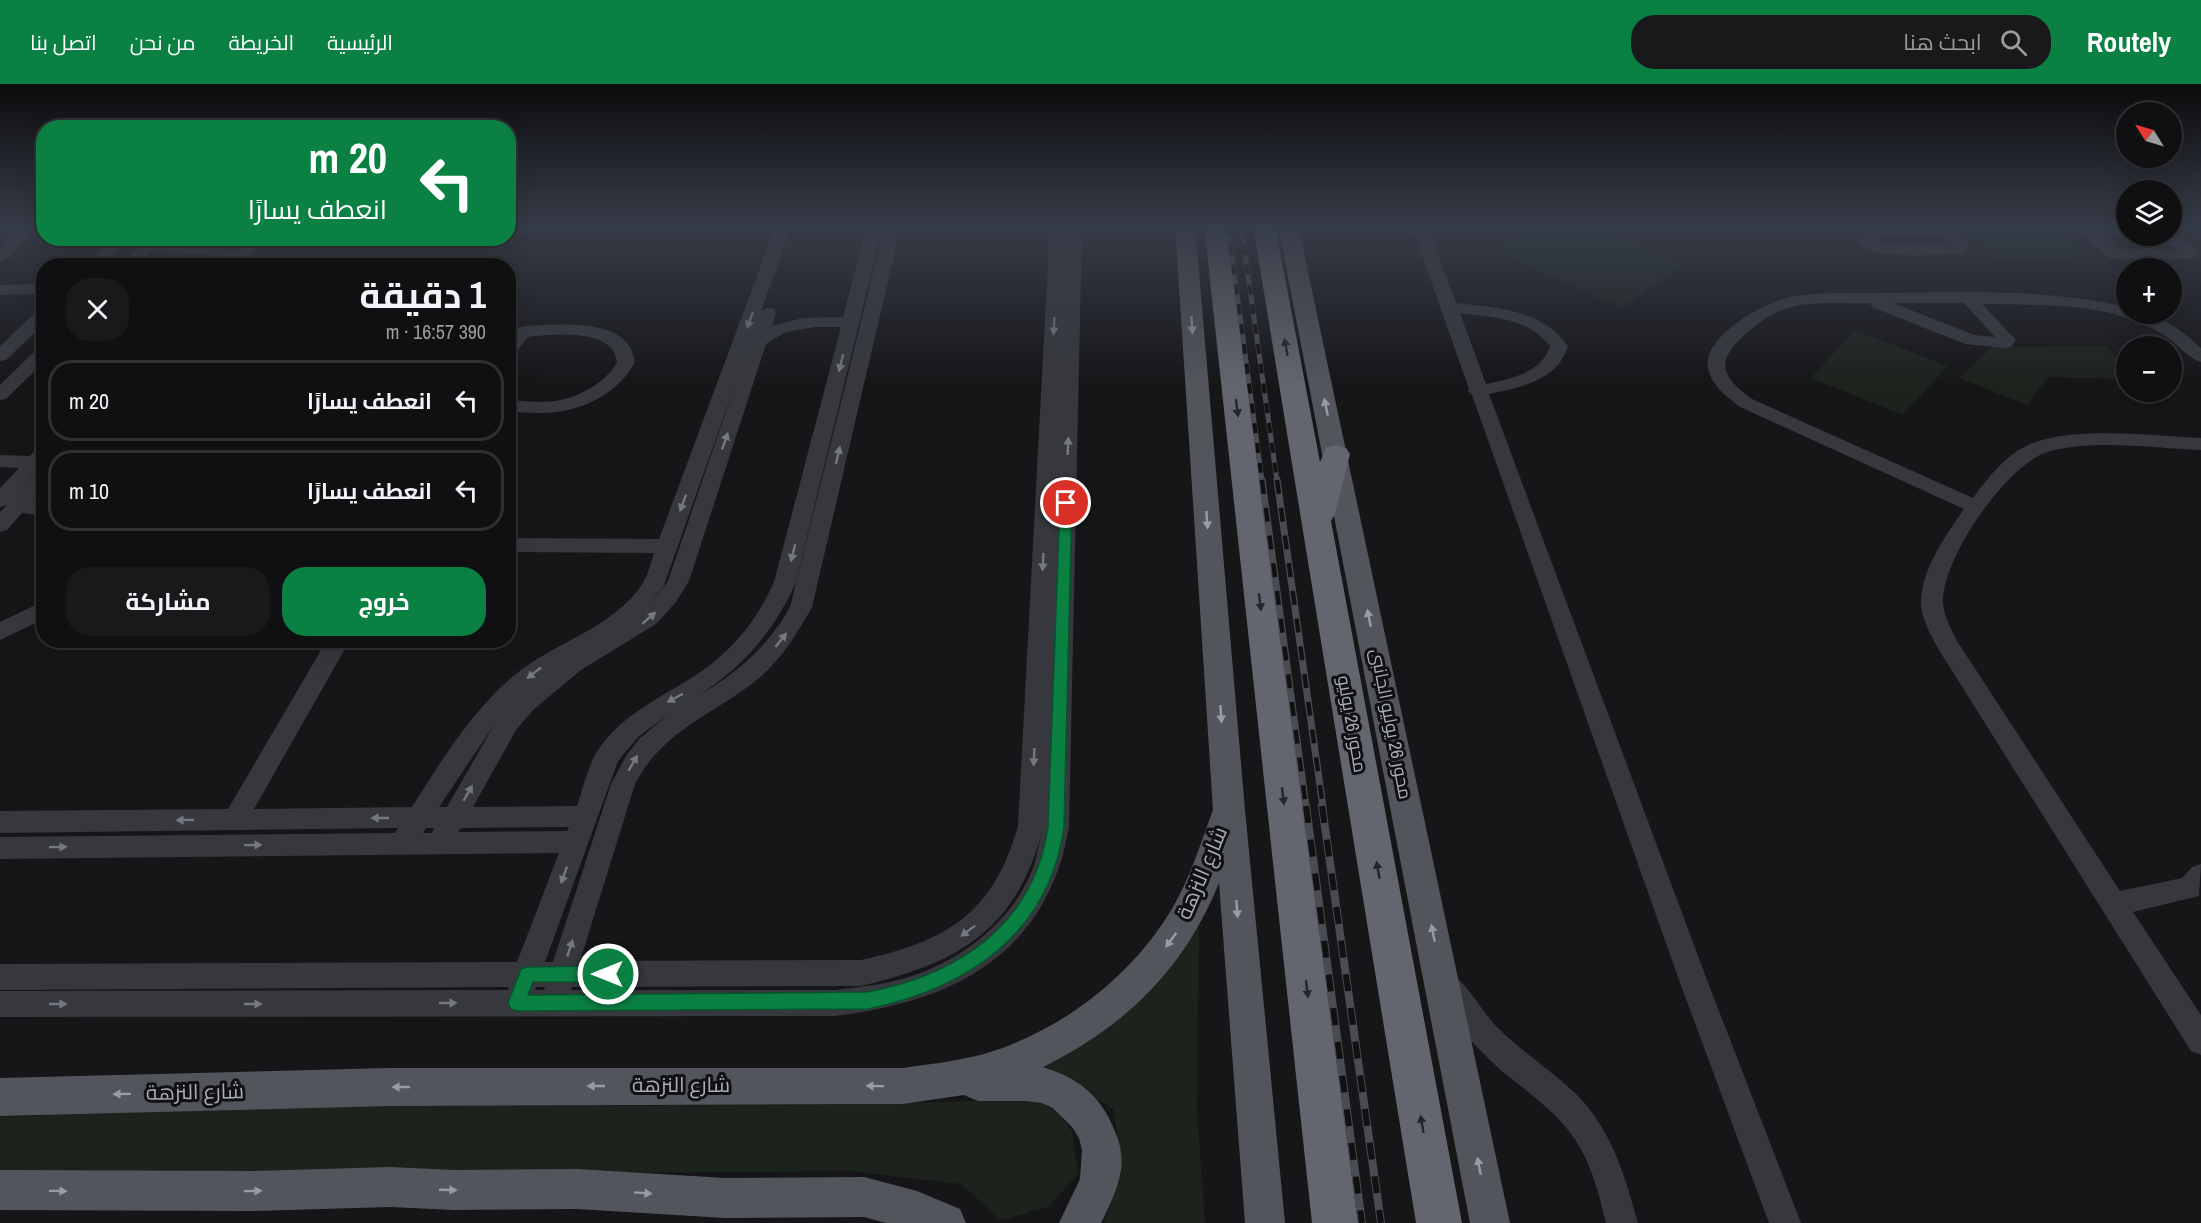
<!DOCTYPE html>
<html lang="ar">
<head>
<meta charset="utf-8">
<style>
	body { margin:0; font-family:"Archivo Narrow",Cairo,sans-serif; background:#19191b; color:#f1f3f6; direction:rtl; height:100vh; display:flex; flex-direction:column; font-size:22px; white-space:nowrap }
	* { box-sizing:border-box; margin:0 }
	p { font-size:20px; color:#9c9d9f }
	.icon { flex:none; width:33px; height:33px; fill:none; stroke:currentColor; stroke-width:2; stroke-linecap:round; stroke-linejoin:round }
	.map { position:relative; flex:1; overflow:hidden; direction:ltr }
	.panel { position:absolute; left:36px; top:174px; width:480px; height:390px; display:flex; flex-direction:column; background:#101012; border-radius:24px; box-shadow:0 6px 24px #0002,0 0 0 2px #303032; direction:rtl }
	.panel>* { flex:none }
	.guide { position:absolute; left:36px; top:36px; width:480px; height:126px; border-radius:24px; box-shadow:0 6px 24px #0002,0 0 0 2px #303032; direction:rtl; background:#0b8043; color:#fff; overflow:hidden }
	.needle { width:39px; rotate:307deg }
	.controls { position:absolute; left:2116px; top:18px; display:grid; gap:12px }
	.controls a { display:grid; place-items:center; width:66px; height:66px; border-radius:50%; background:#101012; box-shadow:0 6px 24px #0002,0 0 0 2px #303032; font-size:30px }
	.pin { position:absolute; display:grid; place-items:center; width:51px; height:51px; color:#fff; margin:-26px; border:3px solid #fff; border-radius:50%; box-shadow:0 2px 6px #0007 }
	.me { position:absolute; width:66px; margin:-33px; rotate:270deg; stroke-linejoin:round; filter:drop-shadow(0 0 4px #0008) }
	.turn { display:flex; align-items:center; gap:21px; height:126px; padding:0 30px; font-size:27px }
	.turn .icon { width:78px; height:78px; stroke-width:2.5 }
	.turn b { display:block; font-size:42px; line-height:51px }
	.round { display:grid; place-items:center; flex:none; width:63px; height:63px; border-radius:24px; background:#19191b }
	.summary { display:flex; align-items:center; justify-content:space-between; height:102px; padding:0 30px }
	h1 { font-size:36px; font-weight:700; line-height:45px }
	.action { display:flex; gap:12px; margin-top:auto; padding:12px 30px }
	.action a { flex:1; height:69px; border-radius:24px; background:#0b8043; color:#fff; font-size:24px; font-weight:700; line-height:69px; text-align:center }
	.action a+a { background:#19191b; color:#f1f3f6 }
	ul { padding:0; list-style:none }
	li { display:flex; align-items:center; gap:18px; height:81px; margin:0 12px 9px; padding:0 18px; border:3px solid #303032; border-radius:24px }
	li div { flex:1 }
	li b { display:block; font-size:22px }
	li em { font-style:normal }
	header { display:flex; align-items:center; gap:36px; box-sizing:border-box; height:84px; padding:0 30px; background:#0b8043; color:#fff }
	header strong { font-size:28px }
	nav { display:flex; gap:33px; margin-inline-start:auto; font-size:21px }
	.search { width:420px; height:54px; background:#19191b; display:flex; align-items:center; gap:15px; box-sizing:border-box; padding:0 21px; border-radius:24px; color:#9c9d9f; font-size:22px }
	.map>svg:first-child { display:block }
</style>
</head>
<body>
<header>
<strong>Routely</strong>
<div class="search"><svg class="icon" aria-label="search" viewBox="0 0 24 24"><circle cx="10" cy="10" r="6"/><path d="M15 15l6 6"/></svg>ابحث هنا</div>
<nav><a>الرئيسية</a><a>الخريطة</a><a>من نحن</a><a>اتصل بنا</a></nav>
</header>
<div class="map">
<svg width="2201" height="1139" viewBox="0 0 2201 1139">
	<rect width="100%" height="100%" fill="#161618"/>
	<path fill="#1c231d" d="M1537,141H1591L1684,179L1623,224L1496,168Z
		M1963,141L2056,142L2088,173L1995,174Z
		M1855,246L1947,282L1903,331L1811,294Z
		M2106,262L2127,287V295L2048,293L2027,321L1959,294L1992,263Z
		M1199,836L1197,1027L1205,1139H1104L1118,1099L1121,1069L1113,1025L1043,981Z
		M1024,1011L1052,1021L1072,1047L1078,1090L1048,1123L1001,1136L961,1100L849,1087L0,1094V1033L290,1022L849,1021L1004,1016Z"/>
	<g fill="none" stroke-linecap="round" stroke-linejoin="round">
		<path fill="#37383d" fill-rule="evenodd" d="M18,141H34C25,153 15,174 0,178V164Z
			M522,141H548L545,144L508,155L507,154L508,145Z
			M776,141H792L761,227L768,224L774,225L776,229L772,242L803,234L843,233L867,141H883L796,498C774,548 742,584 696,613C736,590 768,563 790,523L885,141H901L812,523C796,552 779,579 753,599C708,633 662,648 635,700L580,877L861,876C947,857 993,830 1018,742L1050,141H1066L1051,533L1066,141H1082L1069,743C1066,756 1064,771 1059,783C1024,885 934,920 835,932L0,933V907L509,906L508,903L0,906V880L517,878L559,769L0,775V753L395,749L398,744L0,749V727L228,725L327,556H350L254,725L412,723C442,676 472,626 516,590C555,558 615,543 643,499C648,490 651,479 654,469L508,468V454L659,455ZM814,243H841L774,498C757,537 731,568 696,591C661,614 622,630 598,666C588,682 583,704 577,722L473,723L516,646L533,626L581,586L656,540L676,518L689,497L766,260L786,248ZM736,298L668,497L648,522L664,501ZM668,631L639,655L626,672L611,700L553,878H545L618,677L638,653ZM494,641L447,723H439ZM569,743L567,747L458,748L461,744ZM426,744H434L432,749H423ZM1042,748C1039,760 1037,772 1033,784C1014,835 964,875 912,892C887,900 861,903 835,906H571L572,903L861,902C957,879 1015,848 1042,748ZM536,903H544L545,906H535Z
			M1404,141H1421L1431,152L1456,219C1497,224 1542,225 1568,262C1557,297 1521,303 1489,310L1707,896L1801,1139H1769L1679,896L1472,311L1468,307L1469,305L1416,154ZM1460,229C1492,233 1529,234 1550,262C1542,289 1510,295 1486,300Z
			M1873,141H1951L1969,162L1965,168L1959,170C1936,170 1873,177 1859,158ZM1881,150H1941L1951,160H1883L1875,157Z
			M2073,141L2127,144V152H2132L2104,153L2118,165H2177L2174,161L2149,155L2146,152C2168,150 2185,151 2199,170L2191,175H2114L2108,173Z
			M113,154H129L104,182H86Z
			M147,154H163L160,158L206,160L236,169L247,154H263L247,176L249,182H226L229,177L206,170L151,168L138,182H121Z
			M44,200V210L0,211V201Z
			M1874,209C1958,208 2045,204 2127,223V230C2160,230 2177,242 2201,264V278C2190,275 2181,264 2171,256C2163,250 2153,244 2143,240C2094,218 2035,221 1982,220L2016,256L2011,263L2005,264L1965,260L1872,223L1870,219C1845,220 1816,217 1792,223C1775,227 1760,237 1748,248C1716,276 1718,290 1752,315L1973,414C1987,395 2004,373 2026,362C2069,341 2153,352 2201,354V366C2154,364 2095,355 2050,367C2008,378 1941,475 1943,519C1944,532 1951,545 1957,557L2120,807L2182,794L2192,783L2201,780L2199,812L2133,828L2201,931V971L2191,967L1939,566C1931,552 1921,534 1921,518C1921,486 1946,451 1964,425L1740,323C1727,313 1711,301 1708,284C1702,254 1761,220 1786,214C1814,207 1845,210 1874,209ZM1893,219H1964L1995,253L1974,251Z
			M44,225V240L6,276L0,277V262L38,226Z
			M544,241C575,240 630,238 635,278C620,307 587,325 555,328C540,330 524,328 508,328V316C524,317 540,319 555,317C578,314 607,298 617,278C614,244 553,250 528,253L514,271L508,272C508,240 514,243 544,241Z
			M44,263V278L6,315L0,316V301L38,264Z
			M44,362V380L20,406L37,388L44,386V405L33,417L44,418V432L22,429L7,446L0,448V428L7,421L0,423V404L19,384L0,383V371L30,372L37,364Z
			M44,517V535L0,556V538Z
			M1448,889C1466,896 1482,928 1497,943C1521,967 1549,985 1574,1008C1611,1043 1625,1092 1638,1139H1606C1598,1106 1590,1073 1568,1046C1550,1023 1525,1006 1503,988C1476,964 1449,935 1434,902L1438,893Z"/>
		<path fill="#53555c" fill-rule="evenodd" d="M1175,141H1195L1245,726L1285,1139H1245L1219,799C1184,885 1126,942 1043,983C1078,994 1100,1011 1114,1045C1120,1058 1123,1072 1121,1086C1118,1105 1109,1123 1101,1139H1059L1080,1095L1082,1066L1079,1054L1072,1043L1053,1024L1042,1019L1026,1017H978L964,1011L903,1020L389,1022L0,1032V994L389,984H903C930,980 957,977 984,970C1061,947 1132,893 1173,823C1191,792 1201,758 1213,726Z
			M1278,141H1298L1510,1139H1470Z
			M390,1083L454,1086L577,1085L725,1094L864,1093L917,1107L960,1125L966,1139H886L864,1133L725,1134L577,1125L454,1126L390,1123L252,1127L0,1126V1086L252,1087Z"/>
		<path fill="#63666e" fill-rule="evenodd" d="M1204,141H1226L1358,1139H1312Z
			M1253,141H1275L1320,378L1326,364L1336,361L1346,364L1350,370L1335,430L1331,437L1462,1139H1416Z"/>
		<g stroke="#4a4c52" stroke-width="5">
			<path id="rail-far2" d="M1228,141L1262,397
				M1241,141L1277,397"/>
		</g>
		<g stroke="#4a4c52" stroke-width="7">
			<path id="rail-far1" d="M1262,396L1306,723
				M1277,396L1323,723"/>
		</g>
		<g stroke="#4a4c52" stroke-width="8">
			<path id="rail" d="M1306,722L1362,1139
				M1322,722L1381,1139"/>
		</g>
		<use href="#rail-far2" stroke="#111113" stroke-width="4" stroke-dasharray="10" stroke-linecap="butt"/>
		<use href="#rail-far1" stroke="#111113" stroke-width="4.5" stroke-dasharray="14" stroke-linecap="butt"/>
		<use href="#rail" stroke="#111113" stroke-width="6" stroke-dasharray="17" stroke-linecap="butt"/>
	</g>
	<defs><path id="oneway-solid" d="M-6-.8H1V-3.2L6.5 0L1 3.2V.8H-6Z" transform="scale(1.5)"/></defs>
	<g fill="#757881">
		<use href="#oneway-solid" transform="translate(750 236) rotate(110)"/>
		<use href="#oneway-solid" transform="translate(1054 242) rotate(93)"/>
		<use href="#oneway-solid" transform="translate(841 279) rotate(104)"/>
		<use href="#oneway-solid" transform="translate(725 357) rotate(-71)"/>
		<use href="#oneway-solid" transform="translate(1068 362) rotate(-88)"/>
		<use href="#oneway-solid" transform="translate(838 371) rotate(-76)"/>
		<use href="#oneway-solid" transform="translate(683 419) rotate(110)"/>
		<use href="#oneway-solid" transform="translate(793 469) rotate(104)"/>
		<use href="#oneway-solid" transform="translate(1043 478) rotate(93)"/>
		<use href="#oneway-solid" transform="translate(649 534) rotate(-41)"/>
		<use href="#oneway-solid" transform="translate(781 556) rotate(-52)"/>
		<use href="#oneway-solid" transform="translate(534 589) rotate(142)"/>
		<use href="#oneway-solid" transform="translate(675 614) rotate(152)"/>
		<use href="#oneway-solid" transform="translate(1034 673) rotate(93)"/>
		<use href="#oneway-solid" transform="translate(633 679) rotate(-60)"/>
		<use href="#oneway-solid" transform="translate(468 709) rotate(-60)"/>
		<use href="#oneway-solid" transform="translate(380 734) rotate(180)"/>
		<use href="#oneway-solid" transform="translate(185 736) rotate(179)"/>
		<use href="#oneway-solid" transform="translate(253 761) rotate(-1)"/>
		<use href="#oneway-solid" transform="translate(58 763) rotate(-1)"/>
		<use href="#oneway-solid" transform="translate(564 791) rotate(110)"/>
		<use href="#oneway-solid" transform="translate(968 847) rotate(143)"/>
		<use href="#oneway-solid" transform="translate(570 864) rotate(-72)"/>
		<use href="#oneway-solid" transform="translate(448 919)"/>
		<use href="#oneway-solid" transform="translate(58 920)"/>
		<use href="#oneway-solid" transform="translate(253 920)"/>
	</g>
	<g fill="#979ba6">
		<use href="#oneway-solid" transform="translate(1192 241) rotate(86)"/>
		<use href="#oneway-solid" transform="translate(1326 323) rotate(-102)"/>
		<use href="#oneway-solid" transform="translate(1207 436) rotate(86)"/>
		<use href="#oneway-solid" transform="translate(1369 534) rotate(-101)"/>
		<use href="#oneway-solid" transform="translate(1221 630) rotate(86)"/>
		<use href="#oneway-solid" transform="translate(1237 825) rotate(85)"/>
		<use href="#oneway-solid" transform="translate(1433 849) rotate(-101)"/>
		<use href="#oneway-solid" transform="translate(1171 856) rotate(126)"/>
		<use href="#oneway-solid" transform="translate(596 1002) rotate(180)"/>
		<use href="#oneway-solid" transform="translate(875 1002) rotate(-179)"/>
		<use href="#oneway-solid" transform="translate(401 1003) rotate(180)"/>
		<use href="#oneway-solid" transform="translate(122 1010) rotate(179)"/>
		<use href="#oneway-solid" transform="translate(1479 1082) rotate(-101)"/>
		<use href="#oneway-solid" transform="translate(448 1106) rotate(2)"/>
		<use href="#oneway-solid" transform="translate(58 1107) rotate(1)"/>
		<use href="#oneway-solid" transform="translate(253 1107) rotate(-1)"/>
		<use href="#oneway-solid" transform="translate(643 1109) rotate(4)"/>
	</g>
	<g fill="#26262a">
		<use href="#oneway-solid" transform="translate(1286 263) rotate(-100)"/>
		<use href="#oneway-solid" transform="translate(1237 324) rotate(83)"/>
		<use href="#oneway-solid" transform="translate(1260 518) rotate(83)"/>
		<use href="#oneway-solid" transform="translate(1283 712) rotate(83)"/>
		<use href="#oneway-solid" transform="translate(1378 786) rotate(-100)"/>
		<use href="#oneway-solid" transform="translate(1307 905) rotate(83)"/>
		<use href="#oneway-solid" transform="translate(1422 1040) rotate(-100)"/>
	</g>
	<linearGradient id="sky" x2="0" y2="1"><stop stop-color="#0c0c0d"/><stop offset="0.47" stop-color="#363c48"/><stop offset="1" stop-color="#363c48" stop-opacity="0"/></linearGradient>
	<rect width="2201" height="301" fill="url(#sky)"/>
	<path fill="#0b8043" stroke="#07532c" stroke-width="1.5" d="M1066,415L1072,419L1064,743C1049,850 968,904 868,925L517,927L511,925L508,919L521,885L527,883L608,882L614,885L616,890L614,896L608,898H533L528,911L868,908C960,890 1034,840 1048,743L1060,419Z"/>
	<g text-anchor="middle" stroke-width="6" stroke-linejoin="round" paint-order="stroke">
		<g font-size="18" fill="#a8adb8" stroke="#111113">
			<text transform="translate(1352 640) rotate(80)" y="6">محور 26 يوليو</text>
			<text transform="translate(1391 640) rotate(79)" y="6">محور 26 يوليو الجانبى</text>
		</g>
		<g font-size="21" fill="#a8adb8" stroke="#111113">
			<text transform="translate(1202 789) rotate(-67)" y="7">شارع النزهة</text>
			<text x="681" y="1008">شارع النزهة</text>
			<text transform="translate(195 1008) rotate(-1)" y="7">شارع النزهة</text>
		</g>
	</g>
</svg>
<div class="controls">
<a><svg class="needle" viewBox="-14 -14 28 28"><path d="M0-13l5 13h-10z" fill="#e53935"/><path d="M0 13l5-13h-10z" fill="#9c9d9f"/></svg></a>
<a><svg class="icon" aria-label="layers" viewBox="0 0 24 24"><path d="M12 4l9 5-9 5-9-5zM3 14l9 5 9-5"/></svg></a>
<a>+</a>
<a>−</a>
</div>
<div class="pin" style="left:1066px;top:419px;background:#d93025"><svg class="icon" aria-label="arrive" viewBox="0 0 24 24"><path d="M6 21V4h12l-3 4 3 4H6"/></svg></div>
<svg class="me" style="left:608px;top:890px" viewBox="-20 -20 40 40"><circle r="17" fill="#0b8043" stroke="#fff" stroke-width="3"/><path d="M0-11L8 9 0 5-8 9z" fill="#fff"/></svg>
<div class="guide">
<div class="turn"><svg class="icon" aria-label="left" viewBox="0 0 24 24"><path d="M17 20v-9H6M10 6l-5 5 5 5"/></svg><div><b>20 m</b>انعطف يسارًا</div></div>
</div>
<section class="panel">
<div class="summary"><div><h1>1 دقيقة</h1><p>390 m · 16:57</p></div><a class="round"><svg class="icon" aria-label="close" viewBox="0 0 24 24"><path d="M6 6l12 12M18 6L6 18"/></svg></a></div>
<ul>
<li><svg class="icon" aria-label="left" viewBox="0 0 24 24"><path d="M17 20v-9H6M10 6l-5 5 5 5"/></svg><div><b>انعطف يسارًا</b></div><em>20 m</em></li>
<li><svg class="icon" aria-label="left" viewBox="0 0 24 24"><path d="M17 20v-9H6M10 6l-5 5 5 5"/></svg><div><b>انعطف يسارًا</b></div><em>10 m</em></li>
</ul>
<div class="action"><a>خروج</a><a>مشاركة</a></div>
</section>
</div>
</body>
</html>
